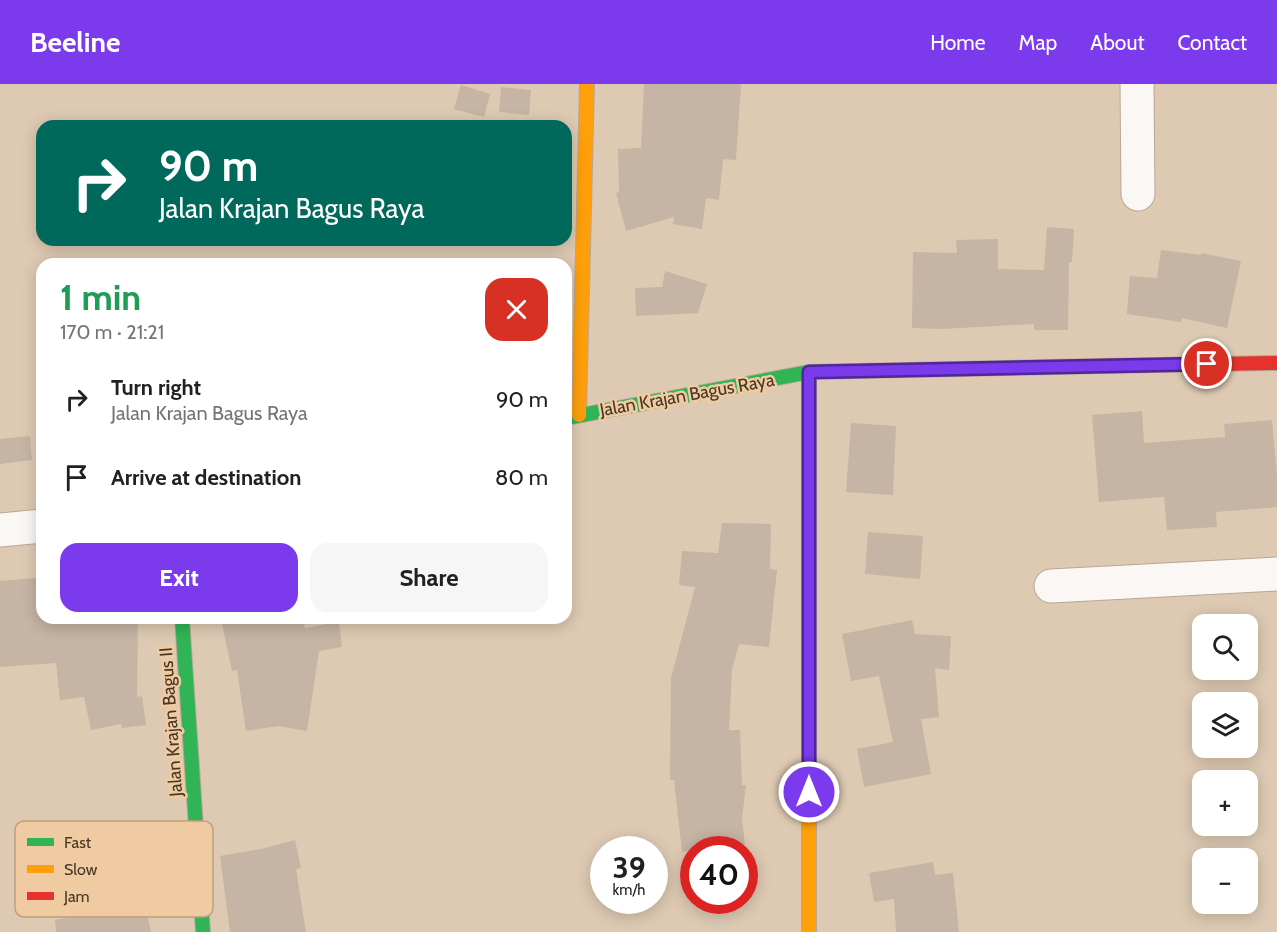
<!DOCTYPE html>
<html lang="en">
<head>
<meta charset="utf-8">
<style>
	body { margin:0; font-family:Cabin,sans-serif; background:#f6f6f6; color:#202124; height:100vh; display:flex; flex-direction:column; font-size:22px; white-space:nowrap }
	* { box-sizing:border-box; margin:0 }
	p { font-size:20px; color:#757577 }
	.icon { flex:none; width:33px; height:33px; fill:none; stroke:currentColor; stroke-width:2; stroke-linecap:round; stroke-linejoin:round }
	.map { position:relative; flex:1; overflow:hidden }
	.drawer { position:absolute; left:36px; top:174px; width:536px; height:366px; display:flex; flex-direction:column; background:#fff; border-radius:18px; box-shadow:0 3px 15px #0003 }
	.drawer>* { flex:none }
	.banner { position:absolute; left:36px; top:36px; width:536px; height:126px; border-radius:18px; box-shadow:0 3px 15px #0003; background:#00695c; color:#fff; overflow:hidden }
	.fabs { position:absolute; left:1192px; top:530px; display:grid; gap:12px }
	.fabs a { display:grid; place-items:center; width:66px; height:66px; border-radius:12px; background:#fff; box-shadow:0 3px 15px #0003; font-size:30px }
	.speed { position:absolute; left:590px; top:752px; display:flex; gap:12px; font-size:30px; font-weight:700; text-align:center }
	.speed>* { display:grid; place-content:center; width:78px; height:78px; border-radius:50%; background:#fff; box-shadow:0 3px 15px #0003; line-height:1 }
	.speed small { font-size:15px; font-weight:400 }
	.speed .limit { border:9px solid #d22; background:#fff; color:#111 }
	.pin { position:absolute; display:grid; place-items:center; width:51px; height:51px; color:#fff; margin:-26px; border:3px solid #fff; border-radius:50%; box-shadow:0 2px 6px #0007 }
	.me { position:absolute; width:66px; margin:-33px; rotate:0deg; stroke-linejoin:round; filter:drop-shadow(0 0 4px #0008) }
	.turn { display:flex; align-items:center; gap:21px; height:126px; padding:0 24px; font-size:27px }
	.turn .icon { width:78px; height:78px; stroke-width:2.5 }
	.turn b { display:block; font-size:42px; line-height:51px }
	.round { display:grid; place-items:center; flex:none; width:63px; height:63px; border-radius:18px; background:#f6f6f6 }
	.summary { display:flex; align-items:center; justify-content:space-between; height:102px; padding:0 24px }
	h1 { font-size:36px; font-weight:700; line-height:45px; color:#1e9e55 }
	.primary-button { display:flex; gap:12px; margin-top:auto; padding:12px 24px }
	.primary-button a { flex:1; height:69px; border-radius:18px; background:#7c3aed; color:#fff; font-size:24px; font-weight:700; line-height:69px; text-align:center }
	.primary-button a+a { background:#f6f6f6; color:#202124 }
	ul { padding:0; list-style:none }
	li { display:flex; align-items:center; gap:18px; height:78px; padding:0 24px }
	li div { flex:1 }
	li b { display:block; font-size:22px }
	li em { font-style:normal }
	header { display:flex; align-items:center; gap:36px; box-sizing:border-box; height:84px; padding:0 30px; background:#7c3aed; color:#fff }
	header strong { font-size:28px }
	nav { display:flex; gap:33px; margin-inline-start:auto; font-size:21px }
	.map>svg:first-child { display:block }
</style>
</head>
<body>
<header>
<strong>Beeline</strong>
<nav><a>Home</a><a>Map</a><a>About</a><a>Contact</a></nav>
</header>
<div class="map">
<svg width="1277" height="848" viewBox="0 0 1277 848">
	<rect width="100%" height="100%" fill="#decab3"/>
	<path fill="#c6b4a4" d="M644,0H741L736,76L723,75L719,116L706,114L702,145L673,140L674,133L626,147L616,109L619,108L618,65L641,64Z
		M461,1L490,10L484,33L454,25Z
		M501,3L531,6L529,31L499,28Z
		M1047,143L1074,145L1072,178H1069L1068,246H1034V240L942,245L912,244L913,168L957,169L956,156L998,155V185L1044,186Z
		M1161,166L1201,171V169L1241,177L1227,244L1182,234L1181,238L1127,230L1130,192L1157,194Z
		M665,187L707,200L698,229L636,232L635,204L662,203Z
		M1142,327L1144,359L1225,353L1224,340L1272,336L1277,392V423L1216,428L1217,443L1167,446L1164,413L1099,418L1092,331Z
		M851,339L896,342L893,411L846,408Z
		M30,352L32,376L0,380V355Z
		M722,439L771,440L770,485L777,486L769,563L739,560L732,585L729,646H740L742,701H746L742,735L745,761L693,765V767L682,768L674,696H670L671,594L695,503L679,501L682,467L718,469Z
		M868,448L923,452L920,495L865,490Z
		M36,494L38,523L42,522V534H138L137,613L142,612L146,641L122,644L121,640L91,646L84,613L60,616L56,579L0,583V497Z
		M251,534H303L305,544L339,538L342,563L319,567L307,647L278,642L246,647L237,586L232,587L222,540Z
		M912,536L915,550L951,552L949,586L935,584L939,633L921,635L931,690L864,703L857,665L893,658L879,592L851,597L842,550Z
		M295,756L301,784L296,785L306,848H230L220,772L261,765Z
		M933,778L935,791L953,789L959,848H896L894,815L874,818L869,789Z
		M144,818L151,848H56L55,836Z"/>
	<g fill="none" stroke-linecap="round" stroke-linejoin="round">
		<g stroke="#b8a795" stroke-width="35">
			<path id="street" d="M1137,0L1138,110
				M0,446L42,442
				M1051,502L1277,490"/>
		</g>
		<g stroke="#b8a795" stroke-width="16">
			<path id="fast" d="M809,288V612
				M566,334L809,288L1098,282
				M182,534L203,848"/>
		</g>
		<g stroke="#b8a795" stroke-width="16">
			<path id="slow" d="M579,331L587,0
				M809,612V848"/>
		</g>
		<g stroke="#b8a795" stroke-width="16">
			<path id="jam" d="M1098,282L1277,279"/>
		</g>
		<use href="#street" stroke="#faf7f4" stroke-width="33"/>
		<use href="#fast" stroke="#30b455" stroke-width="14"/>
		<use href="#slow" stroke="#ff9f0a" stroke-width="14"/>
		<use href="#jam" stroke="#e5322d" stroke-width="14"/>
	</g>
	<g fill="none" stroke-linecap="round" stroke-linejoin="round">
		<g stroke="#51269a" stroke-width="15">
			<path id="route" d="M809,708V288L1207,280"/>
		</g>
		<use href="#route" stroke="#7c3aed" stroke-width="10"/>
	</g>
	<g text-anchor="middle" stroke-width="5" stroke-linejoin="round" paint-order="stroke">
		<g font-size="18" fill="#463726" stroke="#f0cba1">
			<text transform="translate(687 311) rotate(-10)" y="6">Jalan Krajan Bagus Raya</text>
			<text transform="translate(171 638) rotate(-94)" y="6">Jalan Krajan Bagus II</text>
		</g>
	</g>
	<rect x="15" y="737" width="198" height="96" rx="9" fill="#f0cba1" stroke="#bd9f7c" stroke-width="1.5"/>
	<rect x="27" y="754" width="27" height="8" fill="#30b455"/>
	<rect x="27" y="781" width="27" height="8" fill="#ff9f0a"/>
	<rect x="27" y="808" width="27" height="8" fill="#e5322d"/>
	<g font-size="16" fill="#463726">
		<text x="64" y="764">Fast</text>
		<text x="64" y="791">Slow</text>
		<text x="64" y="818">Jam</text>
	</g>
</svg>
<div class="fabs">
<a><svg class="icon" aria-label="search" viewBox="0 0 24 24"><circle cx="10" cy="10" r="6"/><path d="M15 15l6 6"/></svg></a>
<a><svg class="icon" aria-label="layers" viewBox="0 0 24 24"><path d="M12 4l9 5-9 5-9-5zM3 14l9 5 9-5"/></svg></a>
<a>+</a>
<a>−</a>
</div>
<div class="speed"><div>39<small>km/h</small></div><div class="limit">40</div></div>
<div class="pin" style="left:1207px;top:280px;background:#d93025"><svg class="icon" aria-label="arrive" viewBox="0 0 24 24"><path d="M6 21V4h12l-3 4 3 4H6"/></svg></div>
<svg class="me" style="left:809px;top:708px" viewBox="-20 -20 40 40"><circle r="17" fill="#7c3aed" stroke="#fff" stroke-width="3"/><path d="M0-11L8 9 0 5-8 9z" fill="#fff"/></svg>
<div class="banner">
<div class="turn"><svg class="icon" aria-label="right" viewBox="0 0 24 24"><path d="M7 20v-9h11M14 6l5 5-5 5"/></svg><div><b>90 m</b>Jalan Krajan Bagus Raya</div></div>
</div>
<section class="drawer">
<div class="summary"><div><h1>1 min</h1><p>170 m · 21:21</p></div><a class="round" style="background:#d93025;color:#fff"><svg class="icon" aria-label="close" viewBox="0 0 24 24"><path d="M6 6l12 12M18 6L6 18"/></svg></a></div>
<ul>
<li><svg class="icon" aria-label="right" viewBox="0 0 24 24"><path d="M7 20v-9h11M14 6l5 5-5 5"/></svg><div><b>Turn right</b><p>Jalan Krajan Bagus Raya</p></div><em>90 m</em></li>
<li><svg class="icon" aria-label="arrive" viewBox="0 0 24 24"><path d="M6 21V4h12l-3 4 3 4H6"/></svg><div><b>Arrive at destination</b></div><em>80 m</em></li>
</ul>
<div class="primary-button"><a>Exit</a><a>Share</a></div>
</section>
</div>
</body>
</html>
